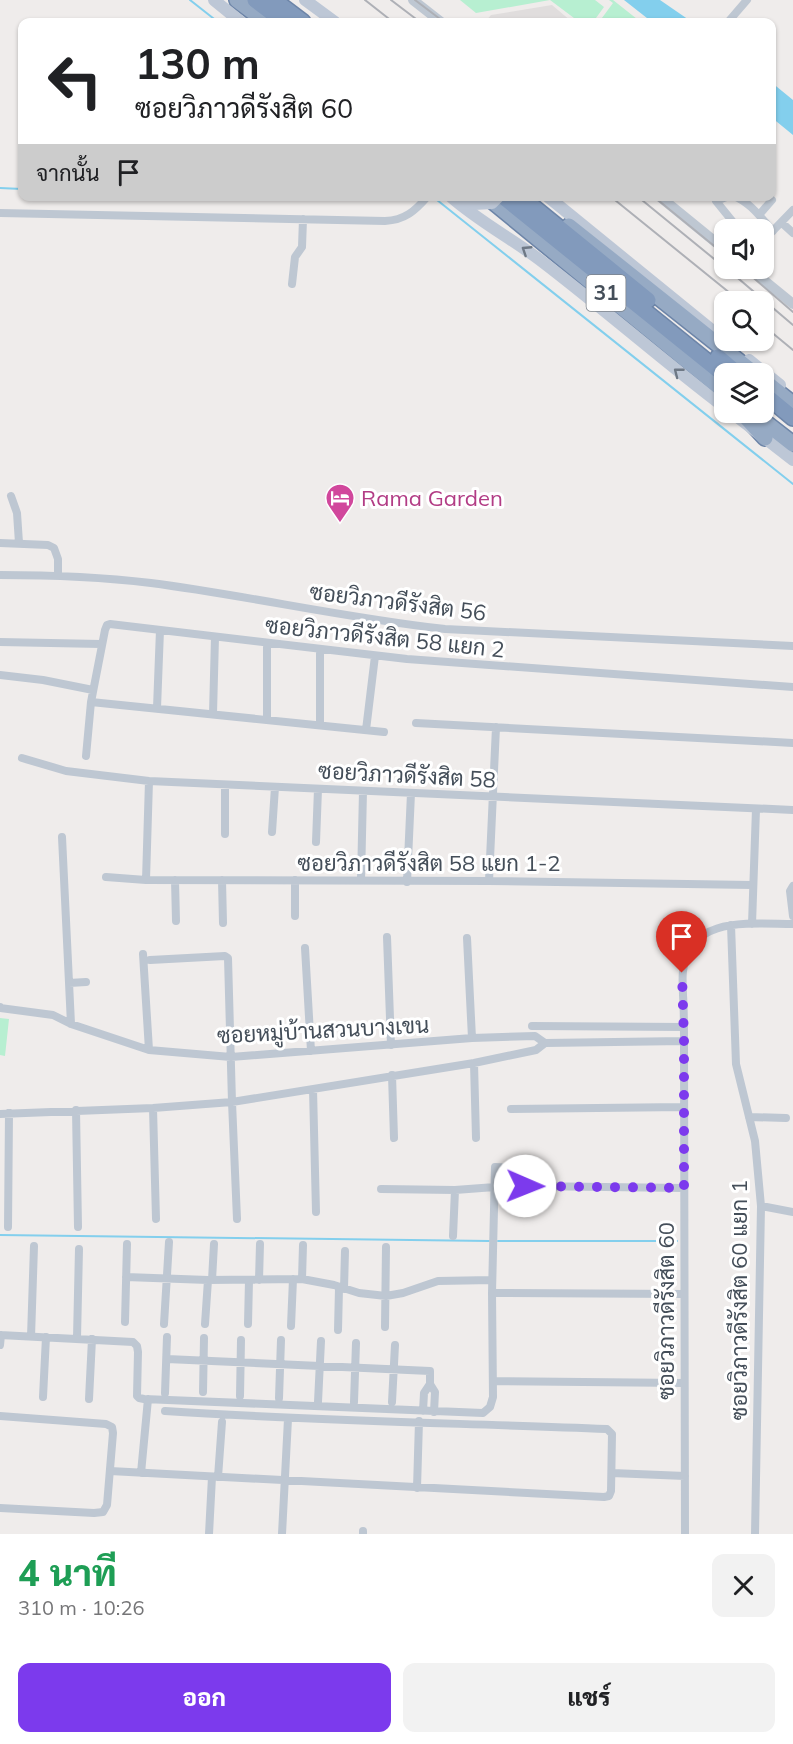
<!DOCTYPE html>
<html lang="th">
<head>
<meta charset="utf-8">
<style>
	body { margin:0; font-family:Mulish,Sarabun,sans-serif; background:#f2f2f2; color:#202124; height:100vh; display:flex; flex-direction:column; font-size:22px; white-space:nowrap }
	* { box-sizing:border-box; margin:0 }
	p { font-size:20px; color:#757577 }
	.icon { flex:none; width:33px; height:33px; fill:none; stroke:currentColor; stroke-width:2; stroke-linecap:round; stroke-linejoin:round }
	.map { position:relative; height:1534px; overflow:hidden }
	.panel { display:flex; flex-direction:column; background:#fff; flex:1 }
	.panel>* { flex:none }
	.banner { position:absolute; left:18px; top:18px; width:758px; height:183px; border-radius:12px; box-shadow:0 2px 4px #0004; background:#fff; color:#202124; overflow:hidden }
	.tools { position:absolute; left:714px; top:219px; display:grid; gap:12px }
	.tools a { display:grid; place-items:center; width:60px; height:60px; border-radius:12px; background:#fff; box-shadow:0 2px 4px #0004; font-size:30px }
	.pin { position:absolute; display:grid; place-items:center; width:51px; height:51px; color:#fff; margin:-62px -26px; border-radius:50% 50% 50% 0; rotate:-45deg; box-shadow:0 0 6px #0007 }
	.pin .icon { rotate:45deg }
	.me { position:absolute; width:66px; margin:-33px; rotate:91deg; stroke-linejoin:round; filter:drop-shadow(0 0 4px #0008) }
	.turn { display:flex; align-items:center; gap:21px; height:126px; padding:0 18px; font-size:27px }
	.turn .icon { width:78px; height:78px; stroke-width:2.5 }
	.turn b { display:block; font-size:42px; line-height:51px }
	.then { display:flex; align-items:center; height:57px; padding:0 18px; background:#0003; gap:12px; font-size:22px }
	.round { display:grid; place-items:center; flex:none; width:63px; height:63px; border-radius:12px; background:#f2f2f2 }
	.headline { display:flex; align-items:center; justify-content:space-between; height:102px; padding:0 18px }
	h1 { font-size:36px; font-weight:800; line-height:45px; color:#1e9e55 }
	.primary-button { display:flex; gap:12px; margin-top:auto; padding:12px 18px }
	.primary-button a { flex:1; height:69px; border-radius:12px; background:#7c3aed; color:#fff; font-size:24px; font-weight:800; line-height:69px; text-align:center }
	.primary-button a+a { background:#f2f2f2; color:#202124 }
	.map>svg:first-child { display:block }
</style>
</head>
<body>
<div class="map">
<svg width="793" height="1534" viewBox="0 0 793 1534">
	<rect width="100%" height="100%" fill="#efeceb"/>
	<path fill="#e0dddd" d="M552,5L571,21L605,22H485L491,15Z"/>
	<path fill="#b7efd1" d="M460,0H550L476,13Z
		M550,0H595L604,7L596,18H574Z
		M609,0H613L637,19L635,22H599L613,3Z
		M0,1018L9,1019L5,1056L0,1055Z"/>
	<path fill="#83cfed" d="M624,0H660L692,22H652Z
		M771,82L793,100V135L771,117Z"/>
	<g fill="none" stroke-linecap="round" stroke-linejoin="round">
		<path stroke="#83cfed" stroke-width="2" d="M190,0L218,22
			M0,188L22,189
			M432,196L793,484
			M0,1235L489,1241
			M498,1241H677"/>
		<g stroke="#6d85a8" stroke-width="18">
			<path id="trunk" d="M237,0L266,22
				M486,196L724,391
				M569,226L755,374
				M764,381L793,404
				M741,412L765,438
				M752,412L793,444"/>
		</g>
		<g stroke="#6d85a8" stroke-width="18">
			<path id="motorway" d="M255,0L284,22
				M274,0L303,22
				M502,196L724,375
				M520,196L648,300
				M718,357L738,374
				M764,394L793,418"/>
		</g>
		<path stroke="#bec7d2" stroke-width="8" d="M728,22L747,0
			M729,196L716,201L733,222
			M734,196C751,203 761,218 773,231
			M0,213L385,221C405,220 415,211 428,196
			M759,215L772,200
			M782,223L793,233
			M764,240L793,210
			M292,284L295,257L302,247L303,219
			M11,496L17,513L19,543
			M0,543L48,545L54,548L58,559V576
			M0,575C50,575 101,577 151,583C250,596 346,618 445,629L793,646
			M0,642L101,644
			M0,675L43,680L93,690
			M91,702L384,732
			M157,708L160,630
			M213,714L215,637
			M267,719V644
			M416,723L793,743
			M320,725V650
			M366,730L375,656
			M86,756L91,702L105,630L107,625L110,624L407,659L793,687
			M22,758L66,771L149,781L793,810
			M225,785V834
			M272,832L275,787
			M62,837L71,1024
			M316,842L318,789
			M106,877L146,880L489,881L752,885
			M146,880L149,781
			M175,880L176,921
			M222,880L223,923
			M361,880L363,791
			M489,881L496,727
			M407,882L411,793
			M793,886L790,891L793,916
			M295,916V880
			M752,924L756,809
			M731,925L736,1064L755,1141L761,1206L755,1534
			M387,937L391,1045
			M467,938L472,1038
			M305,948L311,1051
			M143,954L149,1050
			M150,960L225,956L228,958L232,1102L237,1219
			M69,983L86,982
			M0,1007V1008L53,1015L71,1024L149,1050L231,1057L472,1038L535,1036L545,1043L684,1041
			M532,1026L684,1027
			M474,1063L476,1138
			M392,1075L394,1138
			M313,1089L316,1212
			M153,1108L156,1219
			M511,1109L683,1107
			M76,1110L78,1227
			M0,1114L153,1108L232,1102L474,1063L536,1050L545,1043
			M749,1117L786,1118
			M525,1186L684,1188
			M381,1189L455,1190L495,1187
			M761,1206L793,1212
			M8,1227L9,1113
			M453,1236L455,1190
			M126,1277L208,1280L302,1279L334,1285L359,1293L386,1296L403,1293L438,1281L492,1280
			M302,1279L303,1245
			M212,1280L214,1244
			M259,1280L260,1244
			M344,1289L345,1251
			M492,1293L684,1294
			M125,1322L127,1244
			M164,1324L169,1242
			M205,1324L208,1280
			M248,1324L249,1280
			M291,1326L293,1279
			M385,1327L386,1247
			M338,1330L339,1288
			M0,1335L133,1342L137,1346L138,1352L137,1396L139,1398L144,1399L483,1413L490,1407L493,1397L492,1293L495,1167L513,1168
			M31,1337L34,1246
			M77,1338L79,1249
			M0,1345L1,1335
			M167,1359L430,1371V1384
			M494,1381L684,1383
			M203,1392L204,1338
			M165,1393L167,1337
			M240,1396L241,1340
			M43,1397L46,1337
			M279,1398L281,1340
			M89,1399L92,1339
			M318,1402L321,1341
			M354,1402L356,1343
			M392,1402L395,1345
			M423,1411L424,1393L430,1384L435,1392L434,1412
			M0,1416L106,1424L112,1427L113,1433L107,1505L103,1512L94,1513L0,1508
			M110,1471L604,1497L609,1496L611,1491L612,1434L607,1429C460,1423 312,1421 165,1411
			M141,1473L148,1399
			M612,1473L685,1476
			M218,1477L222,1422
			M417,1488L419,1421
			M363,1531V1534
			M209,1534L212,1477
			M282,1534L288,1419
			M685,1534L684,1041C684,1026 684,1010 683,995C683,987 682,979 683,971C689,915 751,924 793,924"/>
		<path stroke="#bec7d2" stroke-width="10" d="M413,0L441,22
			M659,196L724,249
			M749,268L793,304"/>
		<path stroke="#bdc7d6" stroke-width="12" d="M214,0L241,22
			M305,0L335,22
			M450,196C478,221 511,238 540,260C603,308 662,360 724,407
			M547,196L724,340
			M749,360L780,385
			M731,412L793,460"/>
		<use href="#trunk" stroke="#96aac4" stroke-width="15"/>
		<use href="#motorway" stroke="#829abc" stroke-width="15"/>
		<path stroke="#aeb0b6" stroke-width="2" d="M365,0L393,22
			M391,0L420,22
			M415,0L444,22
			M610,196L741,302
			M637,196L724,267
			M653,196L724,254
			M726,268L793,325
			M742,268L793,312
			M764,326L793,350"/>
		<path stroke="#bdc7d6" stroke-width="12" d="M462,196L474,204L492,203L499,196"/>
	</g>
	<defs><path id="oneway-chevron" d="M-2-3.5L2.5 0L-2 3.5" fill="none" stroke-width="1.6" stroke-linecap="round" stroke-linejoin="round" transform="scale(1.5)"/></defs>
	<g stroke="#6e7885">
		<use href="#oneway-chevron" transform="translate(526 250) rotate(-147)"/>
		<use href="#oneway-chevron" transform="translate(678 372) rotate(-142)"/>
	</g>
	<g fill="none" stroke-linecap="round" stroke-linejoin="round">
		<path stroke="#7c3aed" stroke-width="10" stroke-dasharray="0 18" d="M525,1186L684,1188V1041L682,973"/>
	</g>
	<defs>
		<g id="hotel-pin" transform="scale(1.5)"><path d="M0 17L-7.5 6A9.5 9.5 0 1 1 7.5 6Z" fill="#d1479c" stroke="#fff"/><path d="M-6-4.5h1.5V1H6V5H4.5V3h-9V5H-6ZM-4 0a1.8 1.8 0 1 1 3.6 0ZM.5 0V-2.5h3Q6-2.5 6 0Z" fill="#fff"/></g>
	</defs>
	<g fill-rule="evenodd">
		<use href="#hotel-pin" x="340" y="498"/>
	</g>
	<g text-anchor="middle" stroke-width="6" stroke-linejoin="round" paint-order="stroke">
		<rect fill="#fff" stroke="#7c838b" stroke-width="1.5" x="586.5" y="275" width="39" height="36" rx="4.5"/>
		<g font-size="21" font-weight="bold" fill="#444e59">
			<text x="606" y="300">31</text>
		</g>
		<g font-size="22" fill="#b23c85" stroke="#fff" text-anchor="start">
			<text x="361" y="506">Rama Garden</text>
		</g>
		<g font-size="22" fill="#444e59" stroke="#fff">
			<text transform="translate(398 602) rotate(7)" y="8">ซอยวิภาวดีรังสิต 56</text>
			<text transform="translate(385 637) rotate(6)" y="8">ซอยวิภาวดีรังสิต 58 แยก 2</text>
			<text transform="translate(407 775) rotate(3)" y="8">ซอยวิภาวดีรังสิต 58</text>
			<text x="429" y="871">ซอยวิภาวดีรังสิต 58 แยก 1-2</text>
			<text transform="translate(323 1030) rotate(-3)" y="8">ซอยหมู่บ้านสวนบางเขน</text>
			<text transform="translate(739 1300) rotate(-90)" y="8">ซอยวิภาวดีรังสิต 60 แยก 1</text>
			<text transform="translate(666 1311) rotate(-90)" y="8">ซอยวิภาวดีรังสิต 60</text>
		</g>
	</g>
</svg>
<div class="tools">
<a><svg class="icon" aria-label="sound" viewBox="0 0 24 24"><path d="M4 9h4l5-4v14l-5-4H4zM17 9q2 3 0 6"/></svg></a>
<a><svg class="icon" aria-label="search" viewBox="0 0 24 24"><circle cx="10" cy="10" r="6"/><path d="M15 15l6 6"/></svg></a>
<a><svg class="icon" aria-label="layers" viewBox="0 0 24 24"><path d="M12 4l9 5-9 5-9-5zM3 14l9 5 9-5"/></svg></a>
</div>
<div class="pin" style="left:682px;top:973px;background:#d93025"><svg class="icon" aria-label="arrive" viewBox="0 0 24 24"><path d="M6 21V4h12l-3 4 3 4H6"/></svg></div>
<svg class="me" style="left:525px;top:1186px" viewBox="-20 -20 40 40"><circle r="19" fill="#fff"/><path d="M0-13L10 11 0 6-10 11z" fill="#7c3aed"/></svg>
<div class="banner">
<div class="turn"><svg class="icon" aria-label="left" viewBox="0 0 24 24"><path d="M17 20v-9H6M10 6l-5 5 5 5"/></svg><div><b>130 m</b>ซอยวิภาวดีรังสิต 60</div></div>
<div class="then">จากนั้น<svg class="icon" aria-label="arrive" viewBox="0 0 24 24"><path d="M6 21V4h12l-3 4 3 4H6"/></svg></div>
</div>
</div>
<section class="panel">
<div class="headline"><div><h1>4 นาที</h1><p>310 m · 10:26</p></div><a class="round"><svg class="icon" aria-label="close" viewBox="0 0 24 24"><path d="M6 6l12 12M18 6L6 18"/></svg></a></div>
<div class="primary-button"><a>ออก</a><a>แชร์</a></div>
</section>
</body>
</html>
